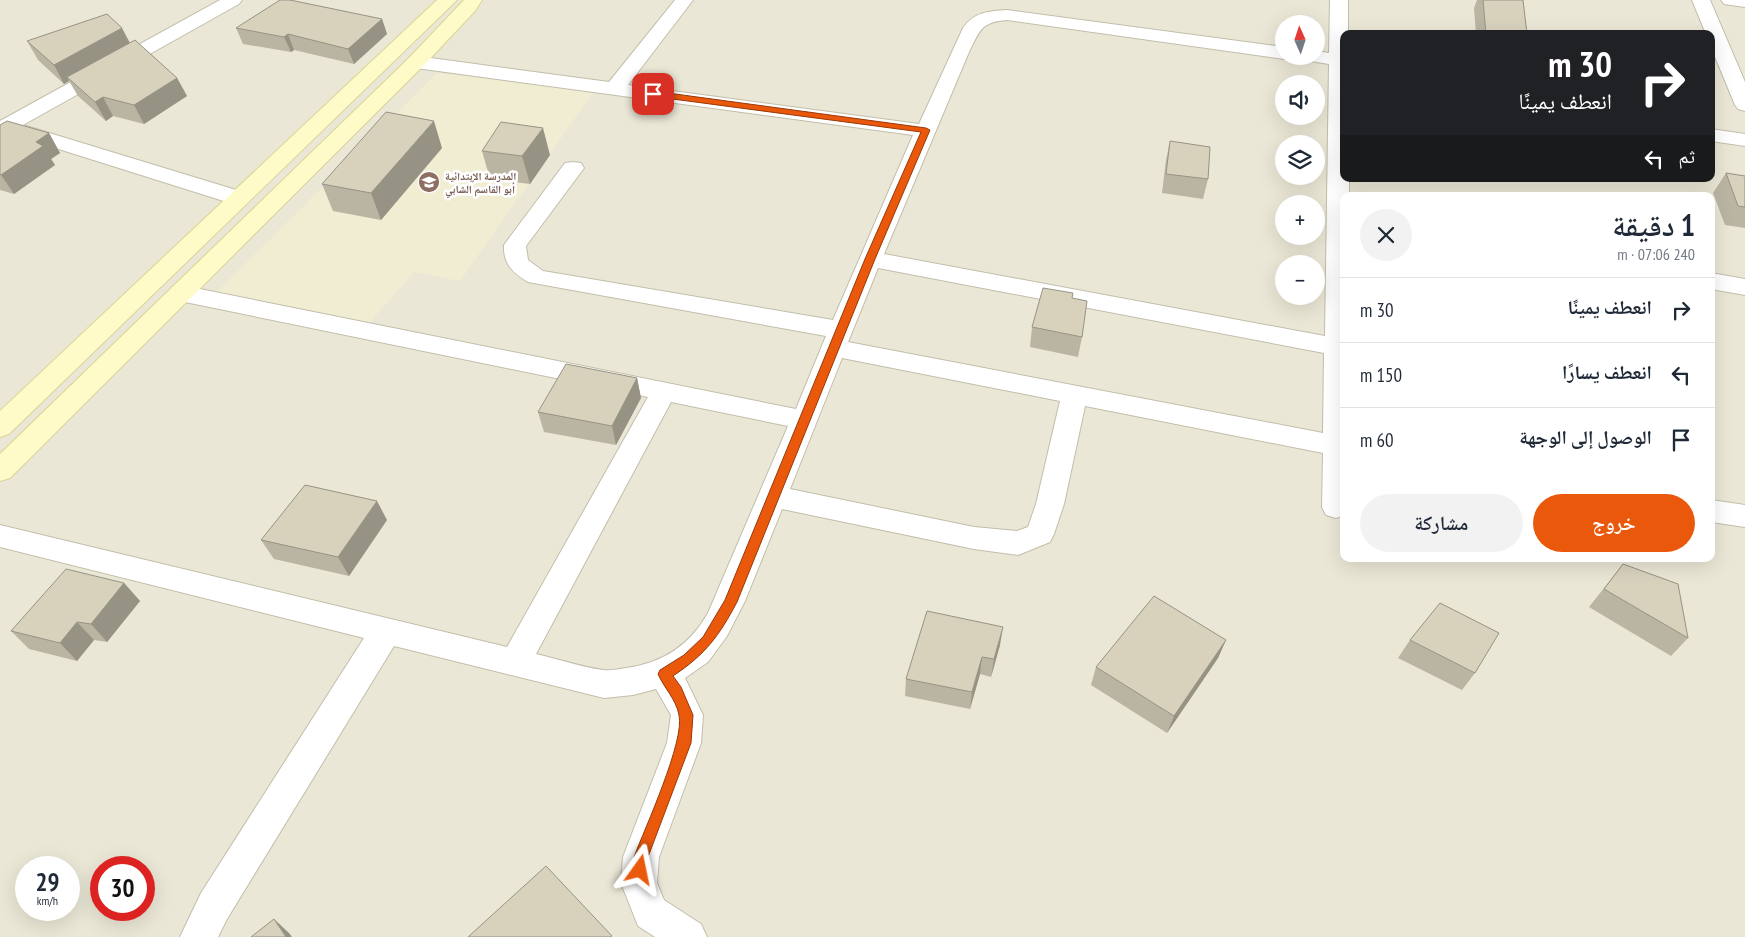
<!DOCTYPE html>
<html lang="ar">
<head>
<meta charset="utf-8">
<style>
	body { margin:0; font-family:"PT Sans Narrow","Noto Naskh Arabic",sans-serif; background:#f2f2f3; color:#1f2937; direction:rtl; height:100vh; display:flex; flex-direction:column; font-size:19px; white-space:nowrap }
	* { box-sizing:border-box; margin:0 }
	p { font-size:16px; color:#747a83 }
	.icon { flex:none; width:28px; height:28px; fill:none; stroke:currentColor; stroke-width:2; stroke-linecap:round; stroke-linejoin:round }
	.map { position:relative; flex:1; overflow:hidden; direction:ltr }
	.panel { position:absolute; left:1340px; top:192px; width:375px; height:370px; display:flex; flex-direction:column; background:#fff; border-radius:10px; box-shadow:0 5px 20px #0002; direction:rtl }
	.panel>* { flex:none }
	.banner { position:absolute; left:1340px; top:30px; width:375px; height:152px; border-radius:10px; box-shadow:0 5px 20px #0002; direction:rtl; background:#202124; color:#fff; overflow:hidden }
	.needle { width:32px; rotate:357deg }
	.tools { position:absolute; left:1275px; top:15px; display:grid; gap:10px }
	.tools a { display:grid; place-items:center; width:50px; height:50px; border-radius:50%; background:#fff; box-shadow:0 5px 20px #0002; font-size:25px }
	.speed { position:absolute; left:15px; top:856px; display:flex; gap:10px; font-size:25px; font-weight:700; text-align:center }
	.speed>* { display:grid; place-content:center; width:65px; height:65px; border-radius:50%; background:#fff; box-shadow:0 5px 20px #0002; line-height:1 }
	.speed small { font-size:12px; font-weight:400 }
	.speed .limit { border:8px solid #d22; background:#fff; color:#111 }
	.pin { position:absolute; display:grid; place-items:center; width:42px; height:42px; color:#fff; margin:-21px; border-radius:10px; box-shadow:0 2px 8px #0006 }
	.me { position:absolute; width:55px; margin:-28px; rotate:12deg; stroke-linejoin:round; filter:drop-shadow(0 0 4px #0008) }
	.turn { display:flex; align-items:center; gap:18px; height:105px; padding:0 20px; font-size:22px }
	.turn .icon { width:65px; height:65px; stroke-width:2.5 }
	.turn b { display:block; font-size:35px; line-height:42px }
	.then { display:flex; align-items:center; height:48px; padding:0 20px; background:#0003; gap:10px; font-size:19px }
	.round { display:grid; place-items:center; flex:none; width:52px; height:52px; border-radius:26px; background:#f2f2f3 }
	.headline { display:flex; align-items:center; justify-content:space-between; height:85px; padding:0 20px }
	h1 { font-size:30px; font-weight:600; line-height:38px }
	.button { display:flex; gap:10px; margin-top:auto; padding:10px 20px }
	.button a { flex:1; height:58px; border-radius:30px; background:#ea580c; color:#fff; font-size:20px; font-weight:600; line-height:58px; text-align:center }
	.button a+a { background:#f2f2f3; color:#1f2937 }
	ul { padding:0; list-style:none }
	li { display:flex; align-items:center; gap:15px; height:65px; padding:0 20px; border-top:1px solid #e0e1e3 }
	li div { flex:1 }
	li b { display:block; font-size:19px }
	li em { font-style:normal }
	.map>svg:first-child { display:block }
</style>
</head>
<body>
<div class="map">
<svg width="1745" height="937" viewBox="0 0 1745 937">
	<rect width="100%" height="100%" fill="#f6f4e9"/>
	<path fill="#eae7d6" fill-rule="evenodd" d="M0,0H1745V937H0ZM1284,24H1316V56H1284ZM1344,34H1711V179H1344ZM1284,84H1316V116H1284ZM1284,144H1316V176H1284ZM1344,196H1711V559H1344ZM1284,204H1316V236H1284ZM1284,264H1316V296H1284ZM26,868H69V910H26ZM101,868H144V910H101Z"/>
	<path fill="#f0edd2" d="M437,73L594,91L460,281L414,272L369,323L215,294Z"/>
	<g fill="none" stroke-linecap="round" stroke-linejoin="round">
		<g stroke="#c2beaa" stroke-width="2">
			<path id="minor" d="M220,0H242L239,4L23,125L246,193L249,198L246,203L238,205L230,203L11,134L9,131H0V121Z
				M675,0H693L628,85L919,124L963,28C974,12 989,11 1007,10L1284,47V56L1291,57L1284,59L1007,20C981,22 980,30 969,52L884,254L1325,336L1329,64L1304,60L1302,56H1316V51L1329,53L1330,0H1348V34H1344V179H1349V196H1344V515L1336,518L1326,515L1322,507L1323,453L1085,406L1064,504L1054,534L1050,542L1028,551L1018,555L974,549L782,509L745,601L727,636L708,662L685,678L703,715L701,743L659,857L657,883L664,900L701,924L707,937H655L638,926L621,883L623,857L667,743L671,715L656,689L633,695L604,698L394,646L227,919L218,937H180L201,893L364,638L0,547V525L507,647L648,397L180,301L172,299L168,293L172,287L180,285L796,409L826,336L528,282C513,273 503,264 504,245L565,163L573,162L581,163L584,168L526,246L528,260L543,271L833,320L913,135L416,68L409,66L406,62L409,58L416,56L609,82ZM878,268L1324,353L1323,433L848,342ZM842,358L1060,401L1036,504L1028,527L1017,531L974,527L790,489ZM671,402L788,426L708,613C690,645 663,663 626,668C619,669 610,671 603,670C581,667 558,659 536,654Z
				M1692,0H1710L1745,82V111L1738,109L1735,105L1711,47V34H1706Z
				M1721,0H1745V7L1724,4Z
				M1711,129L1745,134V146L1711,141Z
				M1711,273L1745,279V295L1711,289Z
				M1711,500L1745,505V527L1711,522Z"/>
		</g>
		<g stroke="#dad495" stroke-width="2">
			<path id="secondary" d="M437,0H457L9,434L0,437V411Z
				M464,0H482L475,11L423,66L10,478L0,481V454L409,58Z"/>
		</g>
		<use href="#minor" fill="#fff" fill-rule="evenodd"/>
		<use href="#secondary" fill="#fffbc9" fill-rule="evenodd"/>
	</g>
	<path fill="#bab5a3" d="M1477,0H1523L1527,34H1476L1474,8Z
		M382,19L387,34L354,64L294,50L291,52L243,44L236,28Z
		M27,41L130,43L177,78L187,96L144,124L113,116L106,121L78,96L69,81L64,84L38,60Z
		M0,125L49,133L60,153L51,159L55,165L14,194L0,190Z
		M1170,141L1208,179L1203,199L1162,193L1166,160Z
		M442,148L381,220L333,211L322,184Z
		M482,151L550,155L530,184L490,179Z
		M1726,173L1745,176V228L1725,225L1713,193Z
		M1072,298L1082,337L1078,357L1030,347L1032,327Z
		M637,378L641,398L616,445L544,432L538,412Z
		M387,520L349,576L274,559L261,540Z
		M1623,564L1688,638L1671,656L1589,607Z
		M124,583L140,601L107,642L94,640L77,661L29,649L11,631Z
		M1226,640L1218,658L1167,733L1091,685L1096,667Z
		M1410,640L1475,673L1462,690L1398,658Z
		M1000,645L991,677L980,674L970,709L905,696L906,679Z"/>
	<path fill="#979384" d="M382,19L387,34L354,64L348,49Z
		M122,28L132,47L67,77L69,81L64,84L54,65Z
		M288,34L294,50L291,52L284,37Z
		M177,78L187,96L144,124L134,105Z
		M103,97L113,116L106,121L95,102Z
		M434,121L442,148L381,220L371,193Z
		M543,128L550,155L530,184L522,156Z
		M49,133L60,153L51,159L55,165L14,194L1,175L36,142Z
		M637,378L641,398L616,445L612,426Z
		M377,501L387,520L349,576L338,557Z
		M124,583L140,601L107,642L91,624Z
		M77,622L94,640L77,661L60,643Z
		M1003,627L1000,645L991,677L994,659Z
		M1226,640L1218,658L1167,733L1174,716Z
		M982,657L980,674L970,709L972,692Z
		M274,919L289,933L292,937H286Z"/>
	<path fill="#d8d2bd" stroke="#979384" d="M280,0H290L382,19L348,49L288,34L284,37L236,28Z
		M1483,0H1523L1527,34H1486Z
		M107,14L122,28L54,65L27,41Z
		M135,40L177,78L134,105L103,97L95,102L67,77Z
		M386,112L434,121L371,193L322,184Z
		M7,121L49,133L36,142L43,146L1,175L0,174V125Z
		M501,122L543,128L522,156L482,151Z
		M1170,141L1210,147L1208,179L1166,174Z
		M1726,173L1745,176V207L1738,206Z
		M1043,288L1073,293L1072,298L1087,301L1082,337L1032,327Z
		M566,364L637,378L612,426L538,412Z
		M305,485L377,501L338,557L261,540Z
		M1623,564L1678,584L1688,638L1604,589Z
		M66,569L124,583L91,624L77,622L60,643L11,631Z
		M1154,596L1226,640L1174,716L1096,667Z
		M1440,603L1499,633L1475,673L1410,640Z
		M927,611L1003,627L994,659L982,657L972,692L906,679Z
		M546,866L612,936L610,937H468Z
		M274,919L286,937H251Z"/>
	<path fill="#ea580c" stroke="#983908" d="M653,91L926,128L930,130L875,259L737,602C719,636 706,654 673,676L681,687L693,715L691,743L648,857L645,875L640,877L635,875L633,870L634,857C645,828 685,741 679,715C676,699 664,688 658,674L660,670L684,655L703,637L725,600L865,259L921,132L650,96V92Z"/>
	<defs>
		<g id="school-disc" transform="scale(1.125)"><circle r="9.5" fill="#8d6e63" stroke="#fff"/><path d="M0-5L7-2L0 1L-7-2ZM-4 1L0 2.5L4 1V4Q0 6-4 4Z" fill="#fff"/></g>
	</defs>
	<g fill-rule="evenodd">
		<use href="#school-disc" x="429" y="182"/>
	</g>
	<g text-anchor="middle" stroke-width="5" stroke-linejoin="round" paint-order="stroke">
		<g font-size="11" font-weight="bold" fill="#785e54" stroke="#fff" text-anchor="start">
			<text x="445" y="180">المدرسة الإبتدائية<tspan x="445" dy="13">أبو القاسم الشابي</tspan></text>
		</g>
	</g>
</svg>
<div class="tools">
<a><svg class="needle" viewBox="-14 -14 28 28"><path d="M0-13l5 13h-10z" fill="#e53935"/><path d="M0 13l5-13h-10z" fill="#747a83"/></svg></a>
<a><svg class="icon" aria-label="sound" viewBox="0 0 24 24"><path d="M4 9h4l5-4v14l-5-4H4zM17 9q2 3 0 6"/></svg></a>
<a><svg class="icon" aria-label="layers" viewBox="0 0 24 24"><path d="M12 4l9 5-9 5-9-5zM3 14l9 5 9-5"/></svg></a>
<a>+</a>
<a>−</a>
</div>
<div class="speed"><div>29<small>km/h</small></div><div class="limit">30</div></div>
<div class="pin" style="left:653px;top:94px;background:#d93025"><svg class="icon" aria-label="arrive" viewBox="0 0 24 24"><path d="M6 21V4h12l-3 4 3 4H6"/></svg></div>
<svg class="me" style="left:640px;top:870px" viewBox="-20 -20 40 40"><path d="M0-17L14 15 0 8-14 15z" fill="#ea580c" stroke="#fff" stroke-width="4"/></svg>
<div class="banner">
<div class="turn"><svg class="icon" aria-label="right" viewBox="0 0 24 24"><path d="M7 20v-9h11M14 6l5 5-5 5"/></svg><div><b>30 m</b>انعطف يمينًا</div></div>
<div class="then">ثم<svg class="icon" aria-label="left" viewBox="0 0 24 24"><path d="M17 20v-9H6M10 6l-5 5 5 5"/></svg></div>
</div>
<section class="panel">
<div class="headline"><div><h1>1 دقيقة</h1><p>240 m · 07:06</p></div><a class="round"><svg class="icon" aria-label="close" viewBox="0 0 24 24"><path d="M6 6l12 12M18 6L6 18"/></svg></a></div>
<ul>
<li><svg class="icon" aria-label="right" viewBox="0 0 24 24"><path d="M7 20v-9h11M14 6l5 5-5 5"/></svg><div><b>انعطف يمينًا</b></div><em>30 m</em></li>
<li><svg class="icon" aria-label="left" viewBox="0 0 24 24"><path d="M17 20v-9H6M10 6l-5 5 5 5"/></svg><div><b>انعطف يسارًا</b></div><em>150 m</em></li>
<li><svg class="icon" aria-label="arrive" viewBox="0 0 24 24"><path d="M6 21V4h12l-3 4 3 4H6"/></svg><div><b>الوصول إلى الوجهة</b></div><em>60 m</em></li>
</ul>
<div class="button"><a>خروج</a><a>مشاركة</a></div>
</section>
</div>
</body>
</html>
